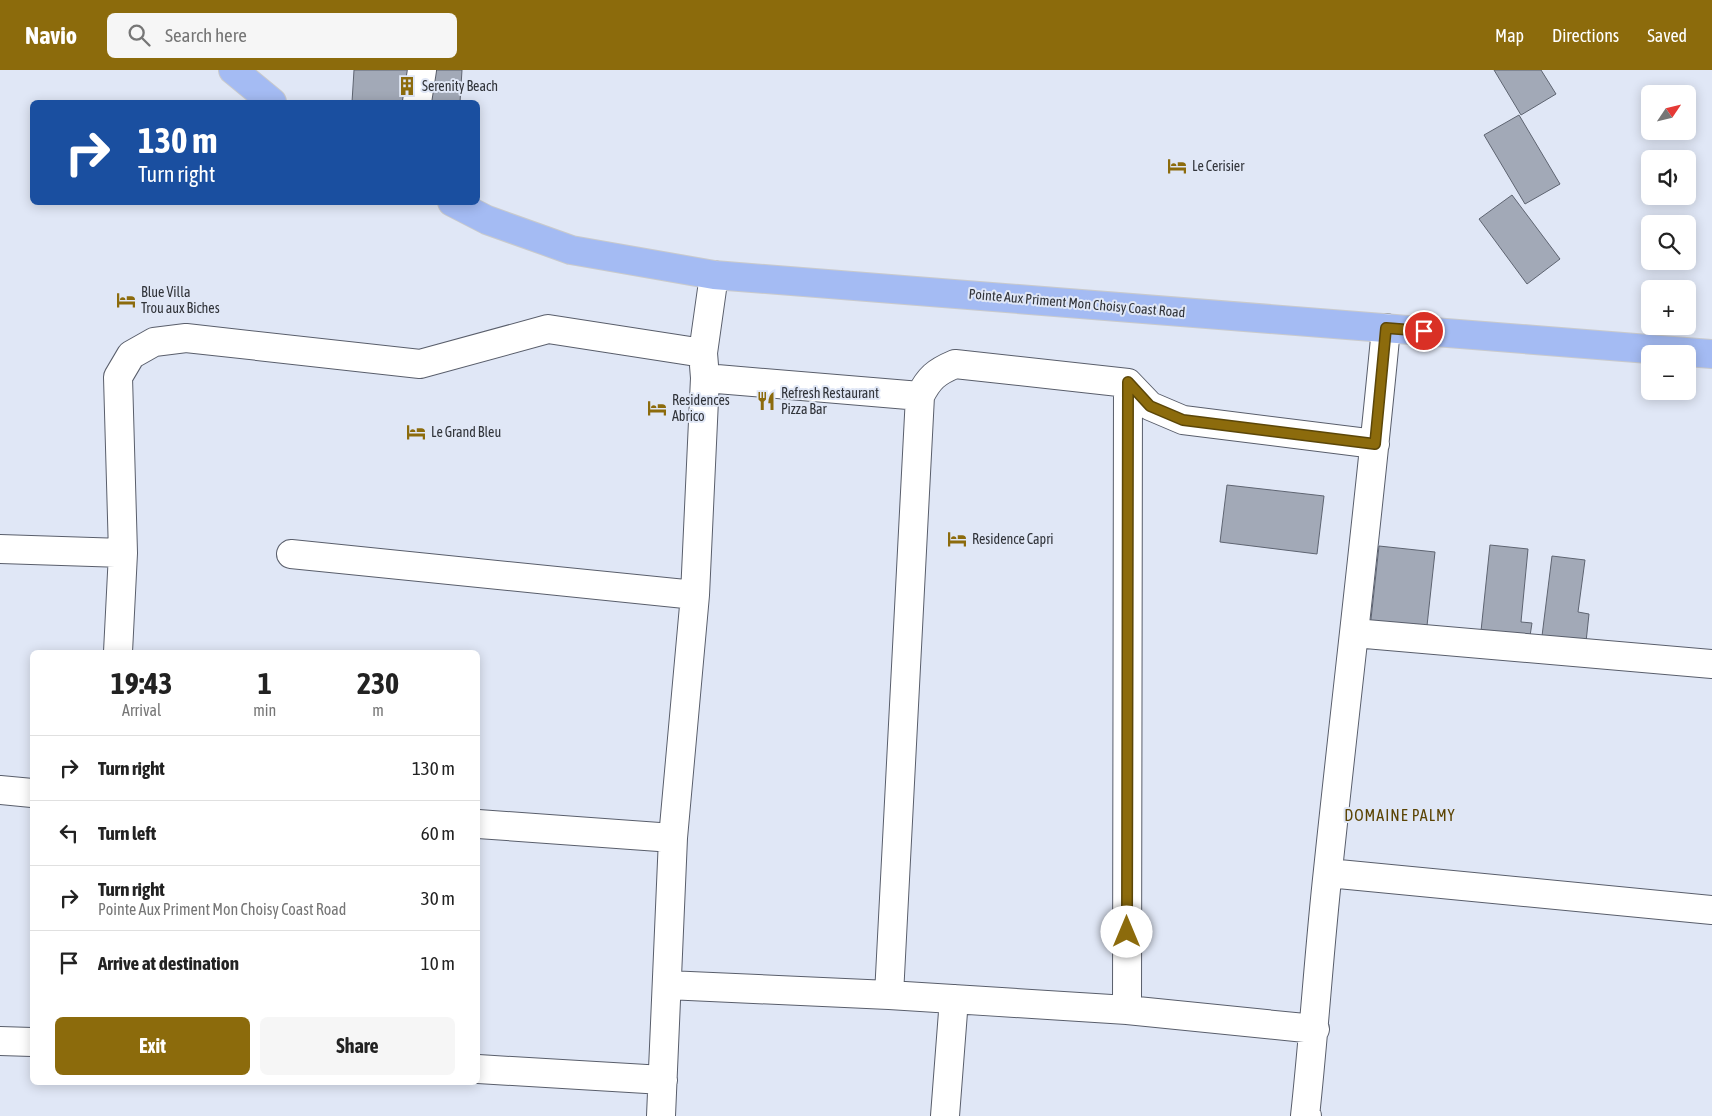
<!DOCTYPE html>
<html lang="en">
<head>
<meta charset="utf-8">
<style>
	body { margin:0; font-family:"Asap Condensed",sans-serif; background:#f6f6f6; color:#222; height:100vh; display:flex; flex-direction:column; font-size:19px; white-space:nowrap }
	* { box-sizing:border-box; margin:0 }
	p { font-size:16px; color:#767676 }
	.icon { flex:none; width:28px; height:28px; fill:none; stroke:currentColor; stroke-width:2; stroke-linecap:round; stroke-linejoin:round }
	.map { position:relative; flex:1; overflow:hidden }
	.sheet { position:absolute; left:30px; top:580px; width:450px; height:435px; display:flex; flex-direction:column; background:#fff; border-radius:8px; box-shadow:0 2px 12px #0003 }
	.sheet>* { flex:none }
	.hud { position:absolute; left:30px; top:30px; width:450px; height:105px; border-radius:8px; box-shadow:0 2px 12px #0003; background:#1a4fa0; color:#fff; overflow:hidden }
	.needle { width:32px; rotate:55deg }
	.buttons { position:absolute; left:1641px; top:15px; display:grid; gap:10px }
	.buttons a { display:grid; place-items:center; width:55px; height:55px; border-radius:8px; background:#fff; box-shadow:0 2px 12px #0003; font-size:25px }
	.pin { position:absolute; display:grid; place-items:center; width:42px; height:42px; color:#fff; margin:-21px; border:2px solid #fff; border-radius:50%; box-shadow:0 1px 5px #0007 }
	.me { position:absolute; width:55px; margin:-28px; rotate:0deg; stroke-linejoin:round; filter:drop-shadow(0 0 4px #0008) }
	.turn { display:flex; align-items:center; gap:18px; height:105px; padding:0 25px; font-size:22px }
	.turn .icon { width:65px; height:65px; stroke-width:2.5 }
	.turn b { display:block; font-size:35px; line-height:42px }
	.eta { display:flex; justify-content:space-evenly; align-items:center; height:85px; text-align:center }
	.eta b { font-size:30px; font-weight:700; line-height:35px }
	.primary-button { display:flex; gap:10px; margin-top:auto; padding:10px 25px }
	.primary-button a { flex:1; height:58px; border-radius:8px; background:#8c6b0c; color:#fff; font-size:20px; font-weight:700; line-height:58px; text-align:center }
	.primary-button a+a { background:#f6f6f6; color:#222 }
	ul { padding:0; list-style:none }
	li { display:flex; align-items:center; gap:15px; height:65px; padding:0 25px; border-top:1px solid #e0e0e0 }
	li div { flex:1 }
	li b { display:block; font-size:19px }
	li em { font-style:normal }
	header { display:flex; align-items:center; gap:30px; box-sizing:border-box; height:70px; padding:0 25px; background:#8c6b0c; color:#fff }
	header strong { font-size:24px }
	nav { display:flex; gap:28px; margin-inline-start:auto; font-size:18px }
	.search { width:350px; height:45px; background:#f6f6f6; display:flex; align-items:center; gap:12px; box-sizing:border-box; padding:0 18px; border-radius:8px; color:#767676; font-size:19px }
	.map>svg:first-child { display:block }
</style>
</head>
<body>
<header>
<strong>Navio</strong>
<div class="search"><svg class="icon" aria-label="search" viewBox="0 0 24 24"><circle cx="10" cy="10" r="6"/><path d="M15 15l6 6"/></svg>Search here</div>
<nav><a>Map</a><a>Directions</a><a>Saved</a></nav>
</header>
<div class="map">
<svg width="1712" height="1046" viewBox="0 0 1712 1046">
	<rect width="100%" height="100%" fill="#e0e7f6"/>
	<path fill="#a2a9b7" stroke="#5e6471" d="M354,0H462L460,32H352Z
		M1494,0H1541L1556,24L1521,45Z
		M1519,45L1560,114L1525,134L1484,65Z
		M1512,125L1560,189L1527,214L1479,149Z
		M1227,415L1324,426L1317,484L1220,472Z
		M1490,475L1528,479L1521,552L1532,553L1530,566L1481,561Z
		M1379,476L1435,482L1426,565L1370,558Z
		M1552,486L1585,490L1578,542L1589,544L1586,572L1542,566Z"/>
	<g fill="none" stroke-linecap="round" stroke-linejoin="round">
		<g stroke="#595e6b" stroke-width="30">
			<path id="minor" d="M417,32L422,0
				M705,308L920,326
				M0,479L123,483
				M291,484L695,525
				M1354,563L1712,594
				M118,582L123,483L118,307L131,285L154,272L186,268L420,294L548,259L703,283
				M0,720L32,723
				M478,754L673,768
				M1328,803L1712,840
				M667,915L889,925L1127,940L1315,959
				M889,925L920,326C929,308 936,302 955,294L1128,313L1150,336L1183,350L1375,374
				M1127,940L1128,313
				M0,971L32,972
				M478,999L663,1010
				M661,1046L673,768L695,525L705,308L703,283L714,205
				M945,1046L954,929
				M1307,1046H1305C1314,964 1319,882 1328,800C1347,619 1369,439 1386,258"/>
		</g>
		<g stroke="#c9cacc" stroke-width="30">
			<path id="major" d="M233,0L272,32
				M452,132L487,150L571,180L714,205L1712,284"/>
		</g>
		<use href="#minor" stroke="#fff" stroke-width="28"/>
		<use href="#major" stroke="#a4bbf3" stroke-width="28"/>
	</g>
	<g fill="none" stroke-linecap="round" stroke-linejoin="round">
		<g stroke="#5b4608" stroke-width="12">
			<path id="route" d="M1127,862L1128,312L1150,336L1183,350L1375,374L1386,258L1424,261"/>
		</g>
		<use href="#route" stroke="#8c6b0c" stroke-width="9"/>
	</g>
	<defs>
		<g id="building-bare" transform="scale(1.5)"><path d="M-4-6H4V6H1V3H-1V6H-4ZM-2.5-4.3h1.7v1.8h-1.7ZM.8-4.3h1.7v1.8H.8ZM-2.5-1h1.7V.8h-1.7ZM.8-1h1.7V.8H.8Z" fill="#8c6b0c" stroke="#e0e7f6" stroke-width="2.5" paint-order="stroke"/></g>
		<g id="hotel-bare" transform="scale(1.5)"><path d="M-6-4.5h1.5V1H6V5H4.5V3h-9V5H-6ZM-4 0a1.8 1.8 0 1 1 3.6 0ZM.5 0V-2.5h3Q6-2.5 6 0Z" fill="#8c6b0c" stroke="#e0e7f6" stroke-width="2.5" paint-order="stroke"/></g>
		<g id="restaurant-bare" transform="scale(1.5)"><path d="M-5-6h1v4h1v-4h1v4h1v-4h1v5L-1.5 .5V6h-2V.5L-5-1ZM5-6V6H3V1.5H1.5Q1.5-4 5-6Z" fill="#8c6b0c" stroke="#e0e7f6" stroke-width="2.5" paint-order="stroke"/></g>
	</defs>
	<g fill-rule="evenodd">
		<use href="#building-bare" x="407" y="16"/>
		<use href="#hotel-bare" x="1177" y="96"/>
		<use href="#hotel-bare" x="126" y="230"/>
		<use href="#restaurant-bare" x="766" y="331"/>
		<use href="#hotel-bare" x="657" y="338"/>
		<use href="#hotel-bare" x="416" y="362"/>
		<use href="#hotel-bare" x="957" y="469"/>
	</g>
	<g text-anchor="middle" stroke-width="4" stroke-linejoin="round" paint-order="stroke">
		<g font-size="14" fill="#31343a" stroke="#e0e7f6" text-anchor="start">
			<text x="422" y="21">Serenity Beach</text>
			<text x="1192" y="101">Le Cerisier</text>
			<text x="141" y="227">Blue Villa<tspan x="141" dy="16">Trou aux Biches</tspan></text>
			<text x="781" y="328">Refresh Restaurant<tspan x="781" dy="16">Pizza Bar</tspan></text>
			<text x="672" y="335">Residences<tspan x="672" dy="16">Abrico</tspan></text>
			<text x="431" y="367">Le Grand Bleu</text>
			<text x="972" y="474">Residence Capri</text>
		</g>
		<g font-size="14" fill="#31343a" stroke="#e0e7f6">
			<text transform="translate(1077 233) rotate(5)" y="5">Pointe Aux Priment Mon Choisy Coast Road</text>
		</g>
		<g font-size="16" letter-spacing="1" fill="#5b4404" stroke="#e0e7f6">
			<text x="1400" y="751">DOMAINE PALMY</text>
		</g>
	</g>
</svg>
<div class="buttons">
<a><svg class="needle" viewBox="-14 -14 28 28"><path d="M0-13l5 13h-10z" fill="#e53935"/><path d="M0 13l5-13h-10z" fill="#767676"/></svg></a>
<a><svg class="icon" aria-label="sound" viewBox="0 0 24 24"><path d="M4 9h4l5-4v14l-5-4H4zM17 9q2 3 0 6"/></svg></a>
<a><svg class="icon" aria-label="search" viewBox="0 0 24 24"><circle cx="10" cy="10" r="6"/><path d="M15 15l6 6"/></svg></a>
<a>+</a>
<a>−</a>
</div>
<div class="pin" style="left:1424px;top:261px;background:#d93025"><svg class="icon" aria-label="arrive" viewBox="0 0 24 24"><path d="M6 21V4h12l-3 4 3 4H6"/></svg></div>
<svg class="me" style="left:1127px;top:862px" viewBox="-20 -20 40 40"><circle r="19" fill="#fff"/><path d="M0-13L10 11 0 6-10 11z" fill="#8c6b0c"/></svg>
<div class="hud">
<div class="turn"><svg class="icon" aria-label="right" viewBox="0 0 24 24"><path d="M7 20v-9h11M14 6l5 5-5 5"/></svg><div><b>130 m</b>Turn right</div></div>
</div>
<section class="sheet">
<div class="eta">
<div><b>19:43</b><p>Arrival</p></div>
<div><b>1</b><p>min</p></div>
<div><b>230</b><p>m</p></div>
</div>
<ul>
<li><svg class="icon" aria-label="right" viewBox="0 0 24 24"><path d="M7 20v-9h11M14 6l5 5-5 5"/></svg><div><b>Turn right</b></div><em>130 m</em></li>
<li><svg class="icon" aria-label="left" viewBox="0 0 24 24"><path d="M17 20v-9H6M10 6l-5 5 5 5"/></svg><div><b>Turn left</b></div><em>60 m</em></li>
<li><svg class="icon" aria-label="right" viewBox="0 0 24 24"><path d="M7 20v-9h11M14 6l5 5-5 5"/></svg><div><b>Turn right</b><p>Pointe Aux Priment Mon Choisy Coast Road</p></div><em>30 m</em></li>
<li><svg class="icon" aria-label="arrive" viewBox="0 0 24 24"><path d="M6 21V4h12l-3 4 3 4H6"/></svg><div><b>Arrive at destination</b></div><em>10 m</em></li>
</ul>
<div class="primary-button"><a>Exit</a><a>Share</a></div>
</section>
</div>
</body>
</html>
